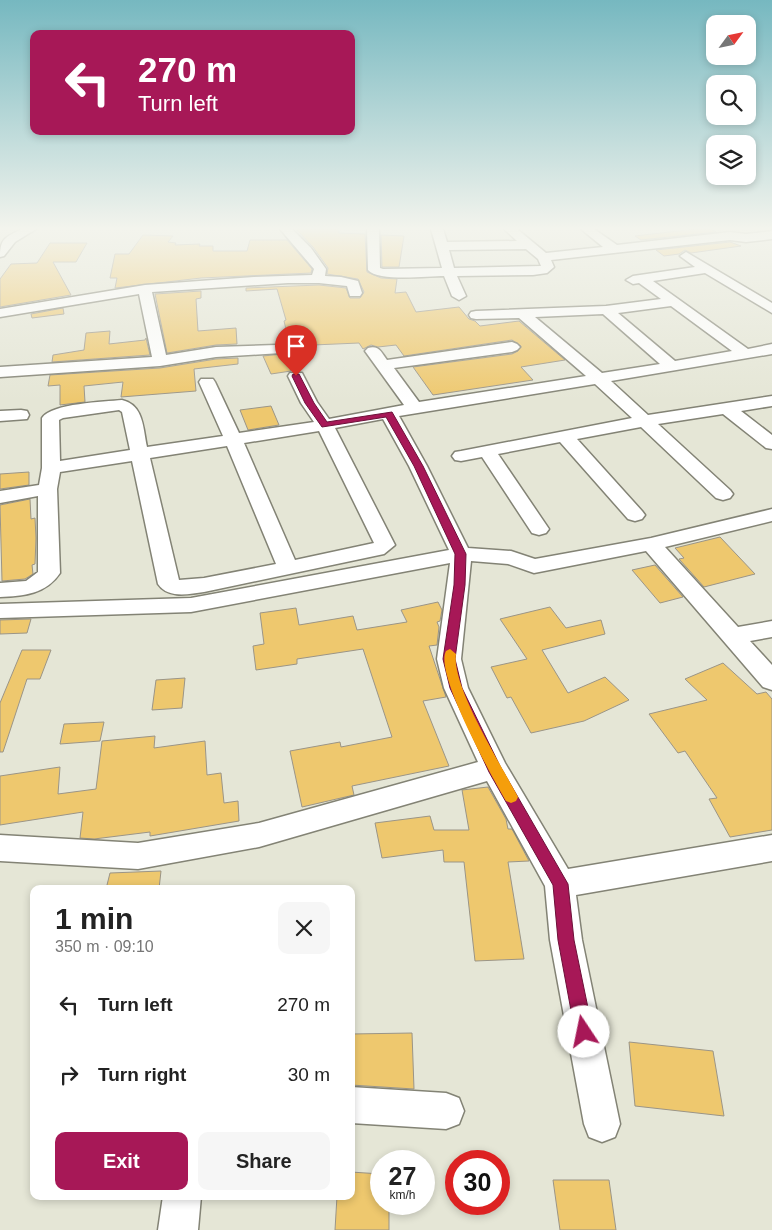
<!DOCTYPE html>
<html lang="en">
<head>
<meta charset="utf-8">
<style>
	body { margin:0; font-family:Helvetica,sans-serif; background:#f6f6f6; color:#222; height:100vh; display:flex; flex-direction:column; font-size:19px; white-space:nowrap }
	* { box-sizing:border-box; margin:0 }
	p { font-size:16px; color:#767676 }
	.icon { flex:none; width:28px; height:28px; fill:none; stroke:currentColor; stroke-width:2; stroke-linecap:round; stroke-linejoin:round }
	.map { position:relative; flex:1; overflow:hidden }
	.sheet { position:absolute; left:30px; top:885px; width:325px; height:315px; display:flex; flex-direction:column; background:#fff; border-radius:10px; box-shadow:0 2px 8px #0003 }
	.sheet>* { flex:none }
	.hud { position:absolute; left:30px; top:30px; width:325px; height:105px; border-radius:10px; box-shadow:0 2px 8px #0003; background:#a71857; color:#fff; overflow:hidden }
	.needle { width:32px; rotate:57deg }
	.fabs { position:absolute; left:706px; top:15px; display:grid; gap:10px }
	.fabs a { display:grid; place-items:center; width:50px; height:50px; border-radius:10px; background:#fff; box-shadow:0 2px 8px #0003; font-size:25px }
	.speed { position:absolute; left:370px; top:1150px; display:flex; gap:10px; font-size:25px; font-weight:700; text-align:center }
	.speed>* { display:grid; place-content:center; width:65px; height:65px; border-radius:50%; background:#fff; box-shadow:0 2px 8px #0003; line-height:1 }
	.speed small { font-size:12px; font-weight:400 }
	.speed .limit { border:8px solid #d22; background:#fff; color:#111 }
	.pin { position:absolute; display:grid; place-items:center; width:42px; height:42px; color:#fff; margin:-51px -21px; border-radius:50% 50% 50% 0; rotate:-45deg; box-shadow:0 0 5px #0007 }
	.pin .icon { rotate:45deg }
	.me { position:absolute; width:55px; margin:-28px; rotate:349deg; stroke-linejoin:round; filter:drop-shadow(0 0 4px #0008) }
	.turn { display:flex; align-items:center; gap:18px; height:105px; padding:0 25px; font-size:22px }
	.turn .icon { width:65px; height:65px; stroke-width:2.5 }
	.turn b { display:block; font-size:35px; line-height:42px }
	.round { display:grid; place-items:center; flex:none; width:52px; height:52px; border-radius:10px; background:#f6f6f6 }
	.overview { display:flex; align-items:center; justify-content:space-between; height:85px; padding:0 25px }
	h1 { font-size:30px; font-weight:800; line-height:38px }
	.button { display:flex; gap:10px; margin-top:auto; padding:10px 25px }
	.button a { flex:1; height:58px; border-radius:10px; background:#a71857; color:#fff; font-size:20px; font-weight:800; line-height:58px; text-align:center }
	.button a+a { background:#f6f6f6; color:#222 }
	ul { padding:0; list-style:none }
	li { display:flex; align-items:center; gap:15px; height:70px; padding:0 25px }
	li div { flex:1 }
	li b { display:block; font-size:19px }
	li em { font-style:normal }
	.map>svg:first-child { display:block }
</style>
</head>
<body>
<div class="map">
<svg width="772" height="1230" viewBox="0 0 772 1230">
	<rect width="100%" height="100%" fill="#e5e6d6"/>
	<path fill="#eec86e" stroke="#9b9587" d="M296,229H338L339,233L365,234L367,272L381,278L397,279L395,293L406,292L416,312L459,307L469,319L475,321L480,326L519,321L565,360L521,367L533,380L433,395L413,367L512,354L518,351L521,346L512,340L404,356L396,345L378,347L371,345L363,349L359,343L290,346L284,321L286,320L277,289L246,291V288L319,285L346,288L350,298H360L364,292L358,279L327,274L328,268L313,247Z
		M695,229H711L716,232L641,240L635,236Z
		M143,235L173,236L168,242L176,243L175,245L200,244L199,246H213V251H247L250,240H287L312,269L311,273L201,278L115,288L117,278H110L115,254H129Z
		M381,235L404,236L399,267H382Z
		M730,242L741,246L691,253L685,250L679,254L664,256L656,250Z
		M50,243H87L76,262H53L71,295L0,307V279L11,264L37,263Z
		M201,291V298L196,299L198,331L236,328L237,344L216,345L167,353L155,294Z
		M63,308L64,314L32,318L31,314Z
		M110,331L109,344L145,340L146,338L150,355L52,362L53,355L84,350L86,333Z
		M283,354L291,371L271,374L263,356Z
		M238,358V364L194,369L196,391L121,397L123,382L84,386L85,402L60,405V385L48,386L50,375L160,368L216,359Z
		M271,406L279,425L248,430L240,410Z
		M29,472V485L0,489V474Z
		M30,499L31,519L35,518L36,538L35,564L32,565L33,574L25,579L2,581L0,505Z
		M720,537L755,574L704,587L679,559L684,558L675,548Z
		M655,565L683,597L660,603L632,570Z
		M438,602L442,610L440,621L437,622L439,627L437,645L429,646L446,697L423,701L449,766L352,786L354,795L302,807L290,751L340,742L341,747L392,737L363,649L297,659V664L256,670L253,646L264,644L260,613L296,608L299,625L353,616L357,630L407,622L401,610Z
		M550,607L566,628L601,620L605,634L542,650L568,693L605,677L629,700L584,721L531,733L511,697L507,698L491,667L527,659L500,619Z
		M31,619L27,633L0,634V620Z
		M22,650H51L40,679H27L3,752H0V703Z
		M723,663L757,694L766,692L772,699V830L730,837L709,799L717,798L685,751L678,753L649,714L707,700L685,679Z
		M185,678L182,708L152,710L156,680Z
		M104,722L100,741L60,744L64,724Z
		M155,736L154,748L205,741L207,775L221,773L224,803L238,801L239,821L150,836V832L94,839L80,838L83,812L0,825V776L60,767L58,794L96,789L102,741Z
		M488,787L506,819L508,829H512L529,861L508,862L524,959L475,961L464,862H444L443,850L382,858L375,823L430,816L434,830H469L462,790Z
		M161,871L159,889H106L110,873Z
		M412,1033L414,1089L351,1085V1034Z
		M629,1042L713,1051L724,1116L635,1106Z
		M351,1172L381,1174V1204H389V1230H335L337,1196H351Z
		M553,1180H609L616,1230H560Z"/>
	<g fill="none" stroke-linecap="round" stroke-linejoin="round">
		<g stroke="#838375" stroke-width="3">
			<path id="minor" d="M22,229H36L15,242L4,256L0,257C0,238 6,237 22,229Z
				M280,229H292L311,248L326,269L325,276L341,277L358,281L362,293L360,296H350L347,286L319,283H288L152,292L166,355L216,347L276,345L281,347L284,350L281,353L216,357L160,366L0,377V367L152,357L139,294L0,317V309L145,285L254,277L312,275L314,269Z
				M367,229H379L380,268L383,269L442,268L431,229H443L447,242L517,241L504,229H517L546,253L603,247L581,229H594L617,245L730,232L746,234L772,231V239L746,242L730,240L551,260L554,267L547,273L533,275L457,276L466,296L459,300L452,296L444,276C428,276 378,282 368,270ZM526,249L538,259L541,266L454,268L449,250Z
				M686,252L772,303V313L705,273L653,281L748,349L772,344V354L611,381L648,415L772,396V406L741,411L772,435V449L766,448L723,414L658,424L730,490L733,494L730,498L723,500L716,498L641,427L577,439L642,511L645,515L642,519L635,521L628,519L560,442L498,454L549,529L546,533L539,535L532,533L482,457L461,461L455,460L452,456L455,452L461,451L632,418L595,384L399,416L427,466L468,548L511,551L535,559L651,538L772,509V521L665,547L738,627L772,621V637L750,641L772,665V690L763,687L646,551L534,573L508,564L471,561L461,659L468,688L505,763L568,869L772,835V861L576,895L582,940L620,1124L615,1137L602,1142L589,1137L584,1124L550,940L545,886L487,781L259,847L138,869L0,861V835L138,843L259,823L478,762L444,688L437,659L450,563L191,612L0,618V604L191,598L449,550L409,466L383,419L335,428L395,545L384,554L204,592C189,594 168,599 158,584L132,461L60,472L57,489L60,573C46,594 24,596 0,597V583L26,581L38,572V496L0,503V491L39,485L42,468V418C52,403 104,402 122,400C144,405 143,429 147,447L223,436L199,382L201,379H213L215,382L239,433L314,422L301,403L288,376L290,373H302L317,402L329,419L404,405L365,351L368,348C379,345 381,352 387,360L512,342L517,344L520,347L517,350L512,352L394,368L419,402L586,376L519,318L476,319L471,318L469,315L471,312L476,311L606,306L661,299L639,283L633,284L626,280L633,276L695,267L680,256ZM671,306L732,351L675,361L618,313ZM603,314L660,364L602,373L535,317ZM119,410L122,412L130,450L60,461L59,420L63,418ZM319,431L374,543L295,560L244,443ZM227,446L276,564L204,578L179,580L150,458Z
				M21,410L27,411L29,415L27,419L0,421V411Z
				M351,1087L446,1093L459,1098L464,1111L459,1124L446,1129L351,1123Z
				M163,1196H201L198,1230H158Z"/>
		</g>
		<use href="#minor" fill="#fff" fill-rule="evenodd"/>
	</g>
	<linearGradient id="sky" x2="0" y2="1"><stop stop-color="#76b8c0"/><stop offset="0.57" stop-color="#f3f4ed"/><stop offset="1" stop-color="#f3f4ed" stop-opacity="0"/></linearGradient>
	<rect width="772" height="401" fill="url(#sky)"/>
	<path fill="#a71857" stroke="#6d1039" d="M293,374H299L314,403L327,422L392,412L423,466L466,554L465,585L455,659L462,688L500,766L568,884L574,940L593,1032L590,1038L584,1040L578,1038L575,1032L558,940L553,885L489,772L450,688L443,659L454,585L455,554L414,466L386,417L322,427L305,403L292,376Z"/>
	<path fill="#f59e0b" d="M450,649L456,654C451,686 502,766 518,797L516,801L511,803L506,801C492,777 434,673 446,651Z"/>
</svg>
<div class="fabs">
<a><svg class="needle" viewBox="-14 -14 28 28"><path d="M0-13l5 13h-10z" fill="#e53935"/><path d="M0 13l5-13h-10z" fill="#767676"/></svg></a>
<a><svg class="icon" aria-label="search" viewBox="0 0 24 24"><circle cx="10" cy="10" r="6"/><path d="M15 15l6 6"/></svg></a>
<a><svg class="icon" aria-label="layers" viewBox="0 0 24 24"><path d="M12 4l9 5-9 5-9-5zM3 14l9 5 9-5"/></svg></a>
</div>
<div class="speed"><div>27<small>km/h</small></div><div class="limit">30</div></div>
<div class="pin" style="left:296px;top:376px;background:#d93025"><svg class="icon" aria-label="arrive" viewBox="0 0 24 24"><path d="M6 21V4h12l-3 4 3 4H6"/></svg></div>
<svg class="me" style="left:584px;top:1032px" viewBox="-20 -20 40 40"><circle r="19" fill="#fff"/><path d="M0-13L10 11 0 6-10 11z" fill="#a71857"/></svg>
<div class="hud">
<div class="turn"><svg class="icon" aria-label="left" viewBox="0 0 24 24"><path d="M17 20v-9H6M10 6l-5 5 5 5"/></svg><div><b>270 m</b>Turn left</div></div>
</div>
<section class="sheet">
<div class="overview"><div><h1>1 min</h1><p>350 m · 09:10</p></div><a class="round"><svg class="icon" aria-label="close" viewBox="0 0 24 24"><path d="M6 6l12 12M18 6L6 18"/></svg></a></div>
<ul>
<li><svg class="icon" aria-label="left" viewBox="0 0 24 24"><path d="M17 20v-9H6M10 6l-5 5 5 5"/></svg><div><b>Turn left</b></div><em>270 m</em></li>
<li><svg class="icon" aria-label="right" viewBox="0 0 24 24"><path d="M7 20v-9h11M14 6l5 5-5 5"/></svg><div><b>Turn right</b></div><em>30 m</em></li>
</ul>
<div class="button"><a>Exit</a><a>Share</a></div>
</section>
</div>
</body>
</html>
